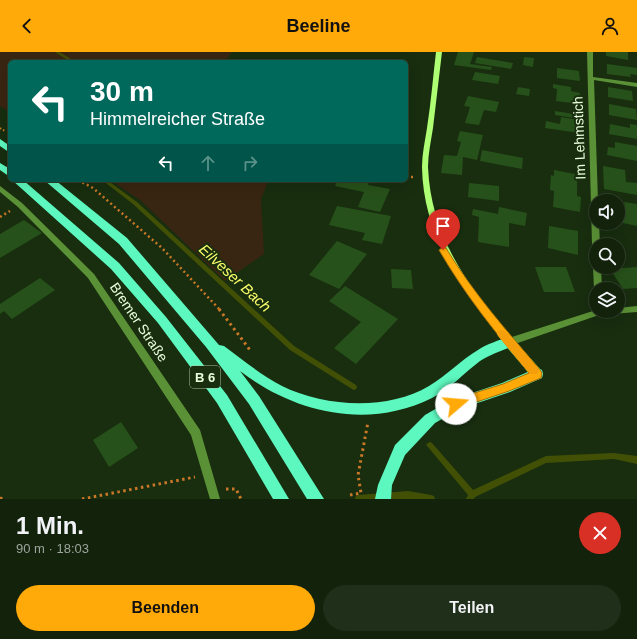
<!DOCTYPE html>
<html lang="de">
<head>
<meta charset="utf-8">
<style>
	body { margin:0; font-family:Helvetica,sans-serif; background:#1f2f19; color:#f1f3f6; height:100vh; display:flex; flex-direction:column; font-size:15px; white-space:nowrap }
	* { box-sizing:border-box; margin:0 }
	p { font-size:13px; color:#9ca49d }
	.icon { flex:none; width:22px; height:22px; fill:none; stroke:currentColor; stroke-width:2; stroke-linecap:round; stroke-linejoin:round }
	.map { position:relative; height:447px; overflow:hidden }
	.drawer { display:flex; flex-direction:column; background:#12220b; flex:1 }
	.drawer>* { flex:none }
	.guide { position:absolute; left:8px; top:8px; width:400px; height:122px; border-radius:6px; box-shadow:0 4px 16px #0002,0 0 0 1px #313f2c; background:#00695c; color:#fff; overflow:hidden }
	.tools { position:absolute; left:589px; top:142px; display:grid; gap:8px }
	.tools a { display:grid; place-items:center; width:36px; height:36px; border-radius:50%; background:#12220b; box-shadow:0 4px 16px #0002,0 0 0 1px #313f2c; font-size:20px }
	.pin { position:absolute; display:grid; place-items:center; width:34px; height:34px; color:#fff; margin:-41px -17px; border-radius:50% 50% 50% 0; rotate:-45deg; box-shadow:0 0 4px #0007 }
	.pin .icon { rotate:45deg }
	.me { position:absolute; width:44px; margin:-22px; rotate:72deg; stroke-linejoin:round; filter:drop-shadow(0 0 3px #0008) }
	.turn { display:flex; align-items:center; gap:14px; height:84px; padding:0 16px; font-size:18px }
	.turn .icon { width:52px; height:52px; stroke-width:2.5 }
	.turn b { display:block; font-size:28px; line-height:34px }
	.lanes { display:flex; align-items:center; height:38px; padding:0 16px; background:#0003; justify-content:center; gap:20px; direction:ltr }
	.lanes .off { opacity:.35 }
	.round { display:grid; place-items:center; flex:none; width:42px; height:42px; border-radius:21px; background:#1f2f19 }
	.head { display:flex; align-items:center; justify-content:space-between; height:68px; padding:0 16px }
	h1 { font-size:24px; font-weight:700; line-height:30px }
	.cta { display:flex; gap:8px; margin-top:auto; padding:8px 16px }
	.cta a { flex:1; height:46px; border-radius:24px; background:#ffaa08; color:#111; font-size:16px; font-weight:700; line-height:46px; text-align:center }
	.cta a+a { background:#1f2f19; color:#f1f3f6 }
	header { display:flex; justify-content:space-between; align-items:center; height:52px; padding:0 16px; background:#ffaa08; color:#111; font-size:18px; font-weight:700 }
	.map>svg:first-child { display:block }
</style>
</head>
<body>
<header><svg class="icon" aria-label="back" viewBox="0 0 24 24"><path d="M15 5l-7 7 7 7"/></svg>Beeline<svg class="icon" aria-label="person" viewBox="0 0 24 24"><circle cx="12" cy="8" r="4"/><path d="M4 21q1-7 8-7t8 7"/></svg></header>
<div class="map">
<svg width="637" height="447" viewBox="0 0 637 447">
	<rect width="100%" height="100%" fill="#182e0f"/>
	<path fill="#392612" d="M0,0H232L225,10H10V60L0,54Z
		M110,128H269L261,147L264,202L225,229L140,148Z"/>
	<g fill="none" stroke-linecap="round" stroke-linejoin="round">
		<path fill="#425006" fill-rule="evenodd" d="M55,0H59L71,7V10H67L68,8Z
			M102,128H107L137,150L294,294L356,333L357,335L356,337L354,338L352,337L290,298L133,152Z
			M430,390L432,391L473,438L546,404L614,401L637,404V412L614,407L546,411L475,445L474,447H466L468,443L428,395L426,393L428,391Z
			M408,439L431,443L434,444L435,447H355L356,444L359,443Z"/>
	</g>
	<path fill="#27511a" d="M458,0H474L470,12L492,15L491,18L454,13Z
		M606,0H628V8L606,4Z
		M477,5L513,11L511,17L475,11Z
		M524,5L534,6L533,15L523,13Z
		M607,12L637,16V23L630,22L631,25L607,22Z
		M557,16L579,19L580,29L557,26Z
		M475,20L500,24L498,32L472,28Z
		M553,32L571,35V39L580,41L579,52L556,49L557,37L553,36Z
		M518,35L530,37L529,44L516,42Z
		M608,35L632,39L633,49L608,45Z
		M468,44L499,50L496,60L484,58L479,73L465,71L470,55L464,54Z
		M609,52L636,57L637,68L609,63Z
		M555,59L574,62V66L555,63Z
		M561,65L579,68V81L545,76L546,69L560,72Z
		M610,72L630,76V72L637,73V87L609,82Z
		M460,79L483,83L477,108L463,105L462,123L441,121L444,103L457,104L461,90L457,89Z
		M615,90L637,94V109L607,103L608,95L615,96Z
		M482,98L523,106L522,117L480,109Z
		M603,114L625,118L626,130L637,131V143L604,137Z
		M554,118L575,122V128L577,129V144L581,145L580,160L553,155L554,139L550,138L551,123L554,124Z
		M338,128H363L369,129L368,133L390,137L380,160L358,155L364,140L335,134Z
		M469,131L499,134V149L468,145Z
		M624,150L637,152V174L618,170V153L625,154Z
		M337,154L391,164L382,192L362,188L365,181L329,173Z
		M499,155L527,161L525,174L509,171V195L478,190L479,165L472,163L473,157L498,162Z
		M24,168L42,181L0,206V182Z
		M549,174L578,179V203L548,196Z
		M337,189L367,202L339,237L309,223Z
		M535,215H566L575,240H544Z
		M637,215V236L623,237L610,217Z
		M391,217L411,218L413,237L392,236Z
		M40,226L55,238L12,267L4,259L0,262V252Z
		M345,234L398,267L356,312L334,296L361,270L329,249Z
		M121,370L138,396L109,415L93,388Z"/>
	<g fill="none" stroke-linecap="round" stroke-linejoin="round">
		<path stroke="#ca7726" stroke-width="2" stroke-dasharray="1.5 2" stroke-linecap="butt" d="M0,76L5,79"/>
		<path stroke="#ca7726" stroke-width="2.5" stroke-dasharray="2 3" stroke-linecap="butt" d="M406,125H416
			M78,128L93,136L162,196L220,258
			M0,165L10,159"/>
		<path stroke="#ca7726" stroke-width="3" stroke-dasharray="2.5 3.5" stroke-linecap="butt" d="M219,257L250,298
			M226,437H236L241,447
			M350,443L361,441L358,423L368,370
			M0,446L4,447
			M82,447L195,425"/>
		<path fill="#5b9136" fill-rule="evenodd" d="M0,134L22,151L94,222L200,378L220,447H210L191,383L88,226L18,155L0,140Z"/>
		<path fill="#5b9136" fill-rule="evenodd" d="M587,0H593V25L637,31V35L594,28L598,149H596V171H599L600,193H596V196L592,193Z
			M596,212V215H601L602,237H596V239L594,237L593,215Z
			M637,254V260L599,263L509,294L506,293L505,290L506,287L596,258V259H618V256Z"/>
		<path fill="#aeff73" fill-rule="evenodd" d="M436,0H442C439,25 436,51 433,76C431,89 428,102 428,115C431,186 469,235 512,287L513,290L512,293L509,294L506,293C464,240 423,185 422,115C422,102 425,89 427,76C431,50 433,25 436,0Z"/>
		<path fill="#63ff7f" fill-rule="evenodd" d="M509,285L513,287L541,318L543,322L541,326L537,327L533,326L505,293L503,290L505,287Z"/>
		<path fill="#5df8bf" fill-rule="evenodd" d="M0,87L10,94V101L0,94Z
			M0,111L10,117V125L0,118Z
			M12,128H23L119,211L166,265L227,343L289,447H273L217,351L158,271L111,217Z
			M44,128H55L127,186L219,293L224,294C243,308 261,323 282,334C325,355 387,359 429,334C447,323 461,308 478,298C487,292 499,288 509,285L513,286L515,290L513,294C502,299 491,302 480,309C464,321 450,337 432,346C368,378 294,361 240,319L259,344L324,447H307L249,352L206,295L119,192Z
			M537,316L542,318L543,322L542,326L510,340L460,357L435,371L405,403L392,433L391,447H375L378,433L395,393L425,363L451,348L502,331Z"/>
	</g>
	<path fill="#ffaa08" stroke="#a66e05" d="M443,195L446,196C473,241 507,279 541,319L542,322L541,326L509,339L456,357L452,355L450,352L452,348L503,332L529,321C496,281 465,243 439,198Z"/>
	<path fill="#f59e0b" d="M502,278L505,279L537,315L539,318L537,322H530L498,284L497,282L498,279Z"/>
	<g text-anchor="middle" stroke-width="4" stroke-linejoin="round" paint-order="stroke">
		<rect fill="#182e0f" stroke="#aac09e" stroke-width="1" x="190" y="314" width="30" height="22" rx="3"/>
		<g font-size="13" font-weight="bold" fill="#e8ffdc">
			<text x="205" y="330">B 6</text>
		</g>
		<g font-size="14" fill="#e8ffdc" stroke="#182e0f">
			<text transform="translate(579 86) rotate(-92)" y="5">Im Lehmstich</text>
			<text transform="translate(139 270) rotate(56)" y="5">Bremer Straße</text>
		</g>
		<g font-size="15" font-style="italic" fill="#fcff6a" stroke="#182e0f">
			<text transform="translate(235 226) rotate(43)" y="5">Eilveser Bach</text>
		</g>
	</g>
</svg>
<div class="tools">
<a><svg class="icon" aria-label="sound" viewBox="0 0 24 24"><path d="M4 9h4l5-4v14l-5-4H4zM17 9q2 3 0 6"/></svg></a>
<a><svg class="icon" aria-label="search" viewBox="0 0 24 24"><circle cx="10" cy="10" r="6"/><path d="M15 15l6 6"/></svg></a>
<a><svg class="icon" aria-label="layers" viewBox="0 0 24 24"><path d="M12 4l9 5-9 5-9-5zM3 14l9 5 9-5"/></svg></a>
</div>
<div class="pin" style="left:443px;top:198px;background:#d93025"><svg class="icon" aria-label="arrive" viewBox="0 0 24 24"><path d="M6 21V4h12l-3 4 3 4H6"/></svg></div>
<svg class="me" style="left:456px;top:352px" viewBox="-20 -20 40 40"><circle r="19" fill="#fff"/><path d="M0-13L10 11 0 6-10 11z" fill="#ffaa08"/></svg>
<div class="guide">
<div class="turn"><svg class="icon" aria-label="left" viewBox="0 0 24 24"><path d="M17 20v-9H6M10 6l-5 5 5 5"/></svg><div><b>30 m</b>Himmelreicher Straße</div></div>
<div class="lanes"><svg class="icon" aria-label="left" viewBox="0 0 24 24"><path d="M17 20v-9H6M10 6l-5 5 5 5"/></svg><svg class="icon off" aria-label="ahead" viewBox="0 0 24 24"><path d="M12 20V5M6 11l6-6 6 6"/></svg><svg class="icon off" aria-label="right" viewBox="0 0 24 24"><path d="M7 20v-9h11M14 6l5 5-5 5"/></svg></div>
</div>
</div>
<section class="drawer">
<div class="head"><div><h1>1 Min.</h1><p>90 m · 18:03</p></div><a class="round" style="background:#d93025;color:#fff"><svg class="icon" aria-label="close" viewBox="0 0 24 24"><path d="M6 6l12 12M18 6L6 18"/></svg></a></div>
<div class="cta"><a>Beenden</a><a>Teilen</a></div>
</section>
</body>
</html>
